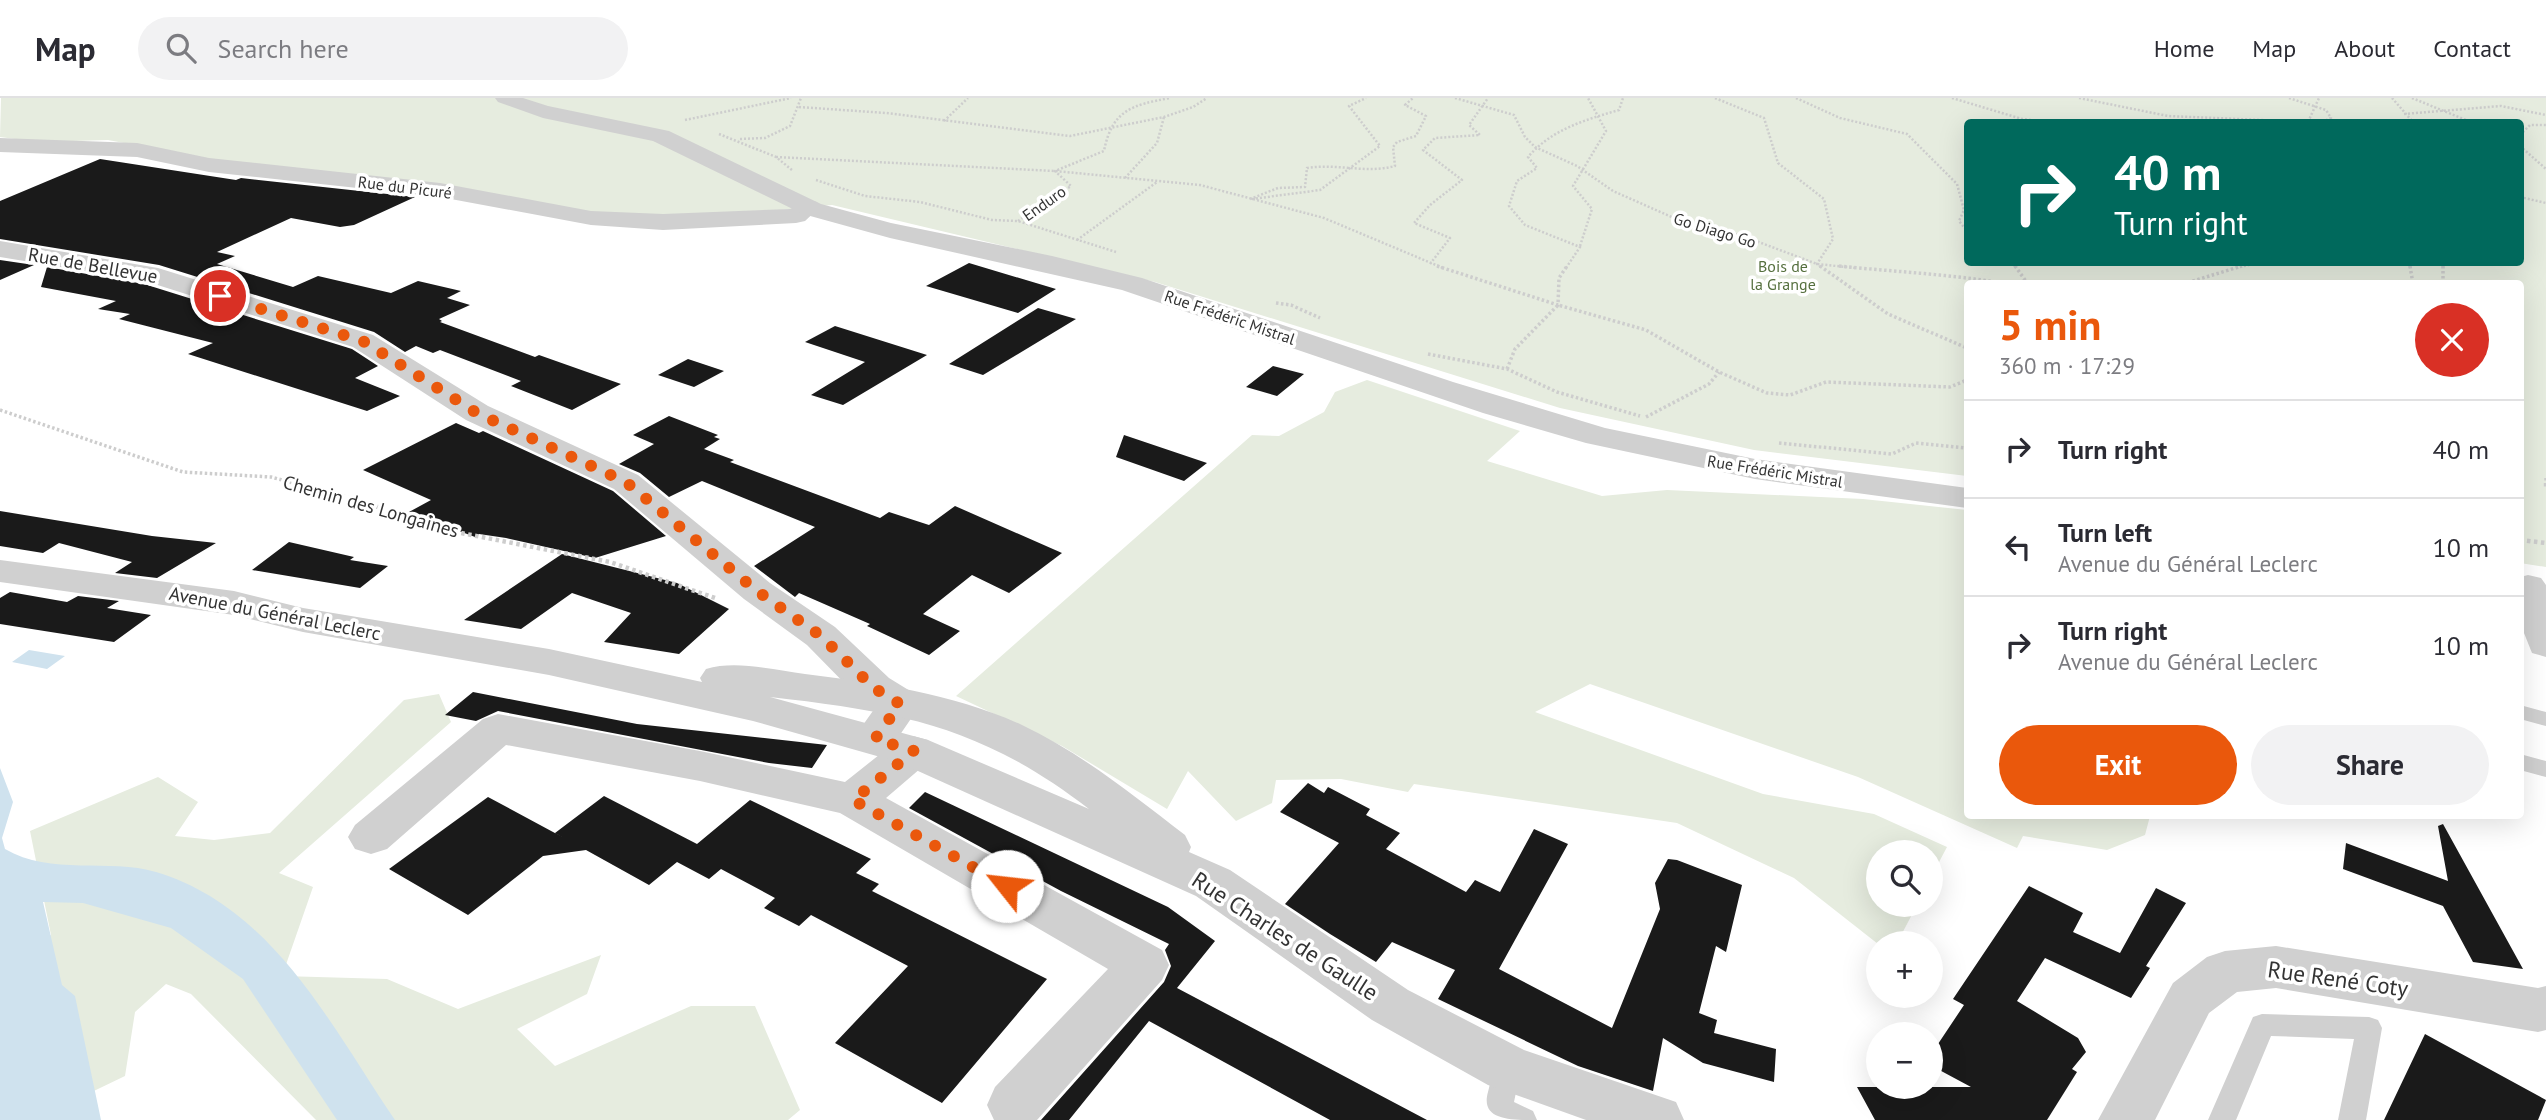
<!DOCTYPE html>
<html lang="en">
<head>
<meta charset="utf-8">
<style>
	body { margin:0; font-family:"PT Sans",sans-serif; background:#f2f2f3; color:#2b2b33; height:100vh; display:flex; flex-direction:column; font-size:26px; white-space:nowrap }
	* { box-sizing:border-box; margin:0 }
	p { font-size:23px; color:#7c7c81 }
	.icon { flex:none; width:38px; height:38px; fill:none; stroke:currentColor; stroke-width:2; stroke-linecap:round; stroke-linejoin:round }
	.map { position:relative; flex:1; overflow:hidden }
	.details { position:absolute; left:1964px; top:182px; width:560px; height:539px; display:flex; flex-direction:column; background:#fff; border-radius:7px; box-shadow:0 7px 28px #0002 }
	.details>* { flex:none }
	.banner { position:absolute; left:1964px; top:21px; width:560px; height:147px; border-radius:7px; box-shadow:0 7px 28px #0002; background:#00695c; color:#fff; overflow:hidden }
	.tools { position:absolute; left:1866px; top:742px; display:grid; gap:14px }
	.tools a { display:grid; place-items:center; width:77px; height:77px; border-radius:50%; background:#fff; box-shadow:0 7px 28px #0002; font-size:35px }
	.pin { position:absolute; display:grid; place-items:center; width:60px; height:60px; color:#fff; margin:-30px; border:4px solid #fff; border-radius:50%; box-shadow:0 2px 7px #0007 }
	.me { position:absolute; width:77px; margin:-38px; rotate:299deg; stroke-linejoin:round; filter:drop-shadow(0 0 5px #0008) }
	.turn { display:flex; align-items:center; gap:24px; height:147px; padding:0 35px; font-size:32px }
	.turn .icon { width:91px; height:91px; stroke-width:2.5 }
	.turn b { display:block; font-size:49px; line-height:60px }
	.round { display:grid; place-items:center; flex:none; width:74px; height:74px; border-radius:37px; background:#f2f2f3 }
	.overview { display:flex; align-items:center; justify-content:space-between; height:119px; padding:0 35px }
	h1 { font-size:42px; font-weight:800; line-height:52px; color:#ea580c }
	.cta { display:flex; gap:14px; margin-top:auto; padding:14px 35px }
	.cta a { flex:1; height:80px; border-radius:42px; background:#ea580c; color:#fff; font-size:28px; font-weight:800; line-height:80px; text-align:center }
	.cta a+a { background:#f2f2f3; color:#2b2b33 }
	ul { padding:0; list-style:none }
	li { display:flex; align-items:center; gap:21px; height:98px; padding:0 35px; border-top:2px solid #e1e1e2 }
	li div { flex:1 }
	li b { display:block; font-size:26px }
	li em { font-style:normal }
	header { display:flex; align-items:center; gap:42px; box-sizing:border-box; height:98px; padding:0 35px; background:#fff; border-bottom:2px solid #e1e1e2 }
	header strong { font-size:33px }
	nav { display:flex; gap:38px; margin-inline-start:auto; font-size:24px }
	.search { width:490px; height:63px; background:#f2f2f3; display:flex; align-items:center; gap:18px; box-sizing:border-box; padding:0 24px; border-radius:38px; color:#7c7c81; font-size:26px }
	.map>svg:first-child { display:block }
</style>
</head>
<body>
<header>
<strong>Map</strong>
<div class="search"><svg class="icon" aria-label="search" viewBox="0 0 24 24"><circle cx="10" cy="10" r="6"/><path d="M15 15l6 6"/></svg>Search here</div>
<nav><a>Home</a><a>Map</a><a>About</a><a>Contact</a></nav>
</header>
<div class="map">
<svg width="2546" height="1022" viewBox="0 0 2546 1022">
	<rect width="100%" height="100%" fill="#fff"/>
	<path fill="#e6ecdf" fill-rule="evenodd" d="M1,0H2546V469L2520,465V186H1967V378L1754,352L1560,310L1155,184L832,107L740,116L612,118L215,62L108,42L38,44L0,39ZM1967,24H2520V164H1967Z
		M1367,282L1520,333L1487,363L1602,398L1667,392L1863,401L1967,412V718H2150L2145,737L2107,752L2023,738L2017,750L1858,679L1590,586L1535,614L1763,696L1874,716L1947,749L1930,781V754H1878V807H1917L1897,845L1878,846L1794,780L1677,725L1414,686L1408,694L1341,681L1276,682L1272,705L1236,723L1188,673L1167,711L1062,648L956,598L1252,337L1279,338L1324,314L1335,294Z
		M439,596L451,624L279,775L313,789L282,878L387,881L458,911L601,857L587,896L517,931L555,968L691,908H755L800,1012L788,1022H316L191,896L166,886L135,914L125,978L46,1016L5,856L51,837L30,733L158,679L198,704L175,738L214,742L270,735L404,602Z"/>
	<path fill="#cfe2ee" d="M29,552L65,558L47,571L12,564Z
		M0,670L13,704L2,740L5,751C51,778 109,760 156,774C273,809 331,928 395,1022H337L243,881L171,830L83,805L43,804L62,887L75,898L101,1022H0Z"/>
	<path fill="#1a1a1a" d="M100,61L236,82L241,80L415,99L354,127L340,129L291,120L217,154L235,158L217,166L293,189L318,178L391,195L418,183L461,193L447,200L470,207L439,221L442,223L440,224L535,259L539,257L621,286L572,312L511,288L521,283L440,252L433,255L416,248L405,254L374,234L159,167L0,141V103Z
		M0,162L34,167L0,182Z
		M969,165L1056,191L1018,215L926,188Z
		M47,169L144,186L352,251L378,268L355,280L400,298L367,313L188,256L213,245L119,221L130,216L98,211L116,203L41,189Z
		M1038,210L1076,221L983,277L949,266Z
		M835,228L927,257L843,307L811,297L865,264L805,244Z
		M688,261L724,273L694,289L658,277Z
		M1273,268L1304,276L1277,298L1246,289Z
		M669,318L718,337L714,339L720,341L704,351L734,362L730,364L880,420L889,414L929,427L955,408L1062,455L1009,495L972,477L923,516L960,533L929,557L867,528L870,526L799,495L795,499L754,468L815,429L702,383L669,399L640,375L619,366L654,346L633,337Z
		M456,325L479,335L483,333L613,393L666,438L595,460L506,440L479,436L475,439L409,414L431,402L363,372Z
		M1124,337L1207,365L1184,383L1116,359Z
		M0,413L152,438L216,445L157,480L115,475L132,464L59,445L43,455L0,448Z
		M289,444L354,459L350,462L388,468L360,490L252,472Z
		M562,456L677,485L729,511L679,556L604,544L631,515L572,495L521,531L464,522Z
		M10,494L67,504L78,498L119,503L107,510L151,517L114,544L0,526V500Z
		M473,594L637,626L827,647L812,670L769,665L498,613L476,623L445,617Z
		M1308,685L1324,695L1328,689L1370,711L1366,717L1400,735L1386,751L1466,794L1475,782L1500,794L1534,731L1568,746L1499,871L1612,930L1660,811L1655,785L1668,761L1677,762L1742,787L1726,854L1716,848L1699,915L1717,922L1714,935L1776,951L1774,984L1703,965L1663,940L1653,993L1578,968L1438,901L1455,872L1392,844L1376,864L1330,836L1285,806L1339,745L1280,714Z
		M925,694L1168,809L1215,843L1177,890L1427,1022H1330L1149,923L1069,1022H1041L1164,884L1171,868L1165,852L1169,846L1061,793L909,710Z
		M604,698L697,746L750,702L871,761L856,775L879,786L872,793L1047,881L942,1005L835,945L908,868L811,817L799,828L764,810L775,800L721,771L709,781L677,764L649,787L586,752L543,758L468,817L389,771L488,699L566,741L555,735Z
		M2443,726L2523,871L2473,864L2443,808L2343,771L2346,745L2448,783L2438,728Z
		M2029,788L2083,815L2073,834L2120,855L2156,790L2186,805L2146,868L2150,870L2131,900L2045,860L2017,903L2078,940L2086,954L2072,971L2077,974L2047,1022H1875L1857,989H1971L1930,967V958L1964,907L1953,901Z
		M2425,936L2546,1002L2538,1022H2384Z"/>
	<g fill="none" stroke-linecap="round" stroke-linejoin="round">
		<path stroke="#cdcdcd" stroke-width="2.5" stroke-dasharray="2 2" stroke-linecap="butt" d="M1455,0L1514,17L1525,39L1535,49L1577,68L1613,93L1692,128L1740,137L1817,166L1856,170
			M1715,0L1764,20L1778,65L1824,101L1833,141L1817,166L1822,170
			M1796,0L1840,20L1907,36L1957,86L1964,112L1959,123L1967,133
			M1952,0L2022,21L2049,24
			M2079,0L2168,18L2308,24
			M2289,0L2326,12L2331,20L2322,24
			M2392,0L2413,24
			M2412,0L2471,24
			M799,9L886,15L1070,38L1164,19L1193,9L1207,0
			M2404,16L2501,8L2546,17
			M685,22L791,0
			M944,23L968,0
			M2308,24L2319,0
			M719,36L776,59L792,72
			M2520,37L2530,27H2546
			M740,41L765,40L790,28L801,0
			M2520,48L2546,71
			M776,59L1055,73L1200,87L1324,120L1443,170
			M1125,80L1157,45L1164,19
			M816,82L865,98L920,104L992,122L1018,123L1116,154
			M2520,99L2546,105
			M1250,101L1278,90L1305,89L1307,70C1337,65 1366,76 1395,68L1393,49L1397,44L1416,38L1426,18L1405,7L1413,0
			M1252,101L1320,92L1380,48L1349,8L1366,0
			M1018,123L1071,88L1055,73L1104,53C1112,12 1132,7 1170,0
			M1077,142L1157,84
			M1580,148L1592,111L1573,88L1606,33L1588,0
			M2012,164L2016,170
			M2409,164L2410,170
			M2443,164V170
			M1430,166L1450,140L1414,125L1430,107L1462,82L1423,52L1435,40L1480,37L1469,27L1488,0
			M1566,170L1580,149L1525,127L1509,108L1517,83L1537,70L1528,59C1552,31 1585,22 1619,12L1623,0
			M2236,170L2261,164"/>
		<path stroke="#cdcdcd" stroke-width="3.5" stroke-dasharray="2.5 2.5" stroke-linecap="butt" d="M1437,168L1558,207L1559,180L1567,168
			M1820,168L1888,216L1967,250
			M1839,168C1896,174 1951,176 2007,186
			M2015,168L2028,186
			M2410,168L2413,186
			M2443,168V186
			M2183,186L2242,168
			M1276,205L1291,207L1320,220
			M1428,256L1507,271L1557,294L1640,318
			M1507,271L1515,251L1558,207L1646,232L1719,274L1767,295L1790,297L1826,284L1950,289L1967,282
			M0,312L183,374L271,379L301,387
			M1646,319L1709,286L1719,274
			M1779,345L1892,356L1916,345L1967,350
			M2546,380V387"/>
		<path stroke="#cdcdcd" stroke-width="4.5" stroke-dasharray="3.5 3.5" stroke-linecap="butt" d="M294,385L370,406L425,428L610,464L715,500
			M2546,385V389
			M2520,442L2546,445"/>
		<path fill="#d0d0d0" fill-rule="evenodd" d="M2520,607L2546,614V628L2520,621Z
			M2520,656L2546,663V679L2520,672Z
			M2262,916L2369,919L2378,922L2382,930L2366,1022H2338L2354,941L2271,938L2236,1022H2208L2253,919Z
			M1507,958L1517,962L1521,970L1514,1004L1533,1013L1537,1022C1510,1022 1480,1022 1488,994C1491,983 1492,972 1497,962Z"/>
		<path fill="#d0d0d0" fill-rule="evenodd" d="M0,40L137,45L209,60L440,85L591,113L663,116L790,111L808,102L817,104L820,109L805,123L796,125L663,132L591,127L440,99L209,74L137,59L0,54Z
			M0,143L158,170L373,237L488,308L638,377L770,485L835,529L889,580L915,596L921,606L895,644L913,638L928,642L935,653L928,664L886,700L1162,852L1169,867L1162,882L1037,1022H994L987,1007L995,989L1108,871L840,715L700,683L506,647L387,751L371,756L355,751L348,739L355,727L483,621L498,616L700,653L845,684L884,653L875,656L860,651L853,641L875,610L859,600L807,547L744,501L614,391L466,322L353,249L145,183L0,159Z"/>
		<path fill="#d0d0d0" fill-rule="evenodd" d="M495,0H523L548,8L669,33L821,106L891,125L1052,158L1142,180L1453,284L1605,330L1755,361L1967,390V410L1755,381L1586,345L1483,315L1122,192L890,140L803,116L653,43L543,20L498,4Z
			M0,462L234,493L303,510L549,551L702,584L700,580L706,571C736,562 774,572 805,576C878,585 955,596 1022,627C1081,655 1133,697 1185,737L1191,749L1189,754L1230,772L1408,892L1524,952L1676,1004L1684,1022H1586L1488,987L1372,922L1196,798L898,664L753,623L549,577L303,534L234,517L0,484ZM770,599C901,614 981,628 1089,711L928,642Z
			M2528,477L2541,480L2546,487V559L2532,555L2520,525V479Z
			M2276,848L2538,890L2546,888V932L2538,934L2276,890L2237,894L2209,915L2155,1022H2098L2173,885L2207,859L2225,853Z"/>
	</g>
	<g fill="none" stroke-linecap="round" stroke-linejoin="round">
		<path stroke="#ea580c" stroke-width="12" stroke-dasharray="0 21.6" d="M220,198L363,243L477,315L626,384L757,493L821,538L874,590L900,606L875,641L914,653L853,702L1007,788"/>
	</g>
	<g text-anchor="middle" stroke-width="7" stroke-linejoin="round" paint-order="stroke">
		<g font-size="16" fill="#333" stroke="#fff">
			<text transform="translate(405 89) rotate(7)" y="6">Rue du Picuré</text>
			<text transform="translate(1044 105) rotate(-35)" y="6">Enduro</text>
			<text transform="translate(1715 132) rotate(17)" y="6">Go Diago Go</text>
			<text transform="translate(1230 219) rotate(19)" y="6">Rue Frédéric Mistral</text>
			<text transform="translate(1775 373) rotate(9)" y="6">Rue Frédéric Mistral</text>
		</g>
		<g font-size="16" fill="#56703f" stroke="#fff">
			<text x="1783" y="174">Bois de<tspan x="1783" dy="18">la Grange</tspan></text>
		</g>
		<g font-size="19" fill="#333" stroke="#fff">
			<text transform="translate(93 167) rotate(10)" y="7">Rue de Bellevue</text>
			<text transform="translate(371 408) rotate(16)" y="7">Chemin des Longaines</text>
			<text transform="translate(275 515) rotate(11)" y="7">Avenue du Général Leclerc</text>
		</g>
		<g font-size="23" fill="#333" stroke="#fff">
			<text transform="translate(1285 838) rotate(33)" y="8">Rue Charles de Gaulle</text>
			<text transform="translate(2338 881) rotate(8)" y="8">Rue René Coty</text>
		</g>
	</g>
</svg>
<div class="tools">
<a><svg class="icon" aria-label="search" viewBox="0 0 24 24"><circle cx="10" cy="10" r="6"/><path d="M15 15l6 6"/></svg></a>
<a>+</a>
<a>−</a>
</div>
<div class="pin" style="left:220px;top:198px;background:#d93025"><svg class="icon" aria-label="arrive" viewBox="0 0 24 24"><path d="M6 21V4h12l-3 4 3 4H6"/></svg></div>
<svg class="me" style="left:1007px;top:788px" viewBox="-20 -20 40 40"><circle r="19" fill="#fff"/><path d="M0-13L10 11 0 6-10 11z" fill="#ea580c"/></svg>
<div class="banner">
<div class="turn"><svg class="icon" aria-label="right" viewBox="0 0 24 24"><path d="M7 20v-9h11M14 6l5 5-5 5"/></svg><div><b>40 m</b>Turn right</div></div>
</div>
<section class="details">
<div class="overview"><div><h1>5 min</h1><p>360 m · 17:29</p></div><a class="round" style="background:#d93025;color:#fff"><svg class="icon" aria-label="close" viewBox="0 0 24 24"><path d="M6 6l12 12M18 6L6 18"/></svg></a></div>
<ul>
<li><svg class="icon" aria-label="right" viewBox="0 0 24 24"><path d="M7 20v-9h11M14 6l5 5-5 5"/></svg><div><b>Turn right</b></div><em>40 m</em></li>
<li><svg class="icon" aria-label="left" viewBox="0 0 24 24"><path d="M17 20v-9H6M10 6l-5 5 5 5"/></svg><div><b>Turn left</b><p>Avenue du Général Leclerc</p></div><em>10 m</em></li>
<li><svg class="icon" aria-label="right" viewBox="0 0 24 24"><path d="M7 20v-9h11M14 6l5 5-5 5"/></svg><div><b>Turn right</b><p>Avenue du Général Leclerc</p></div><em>10 m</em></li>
</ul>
<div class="cta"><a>Exit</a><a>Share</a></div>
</section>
</div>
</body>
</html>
